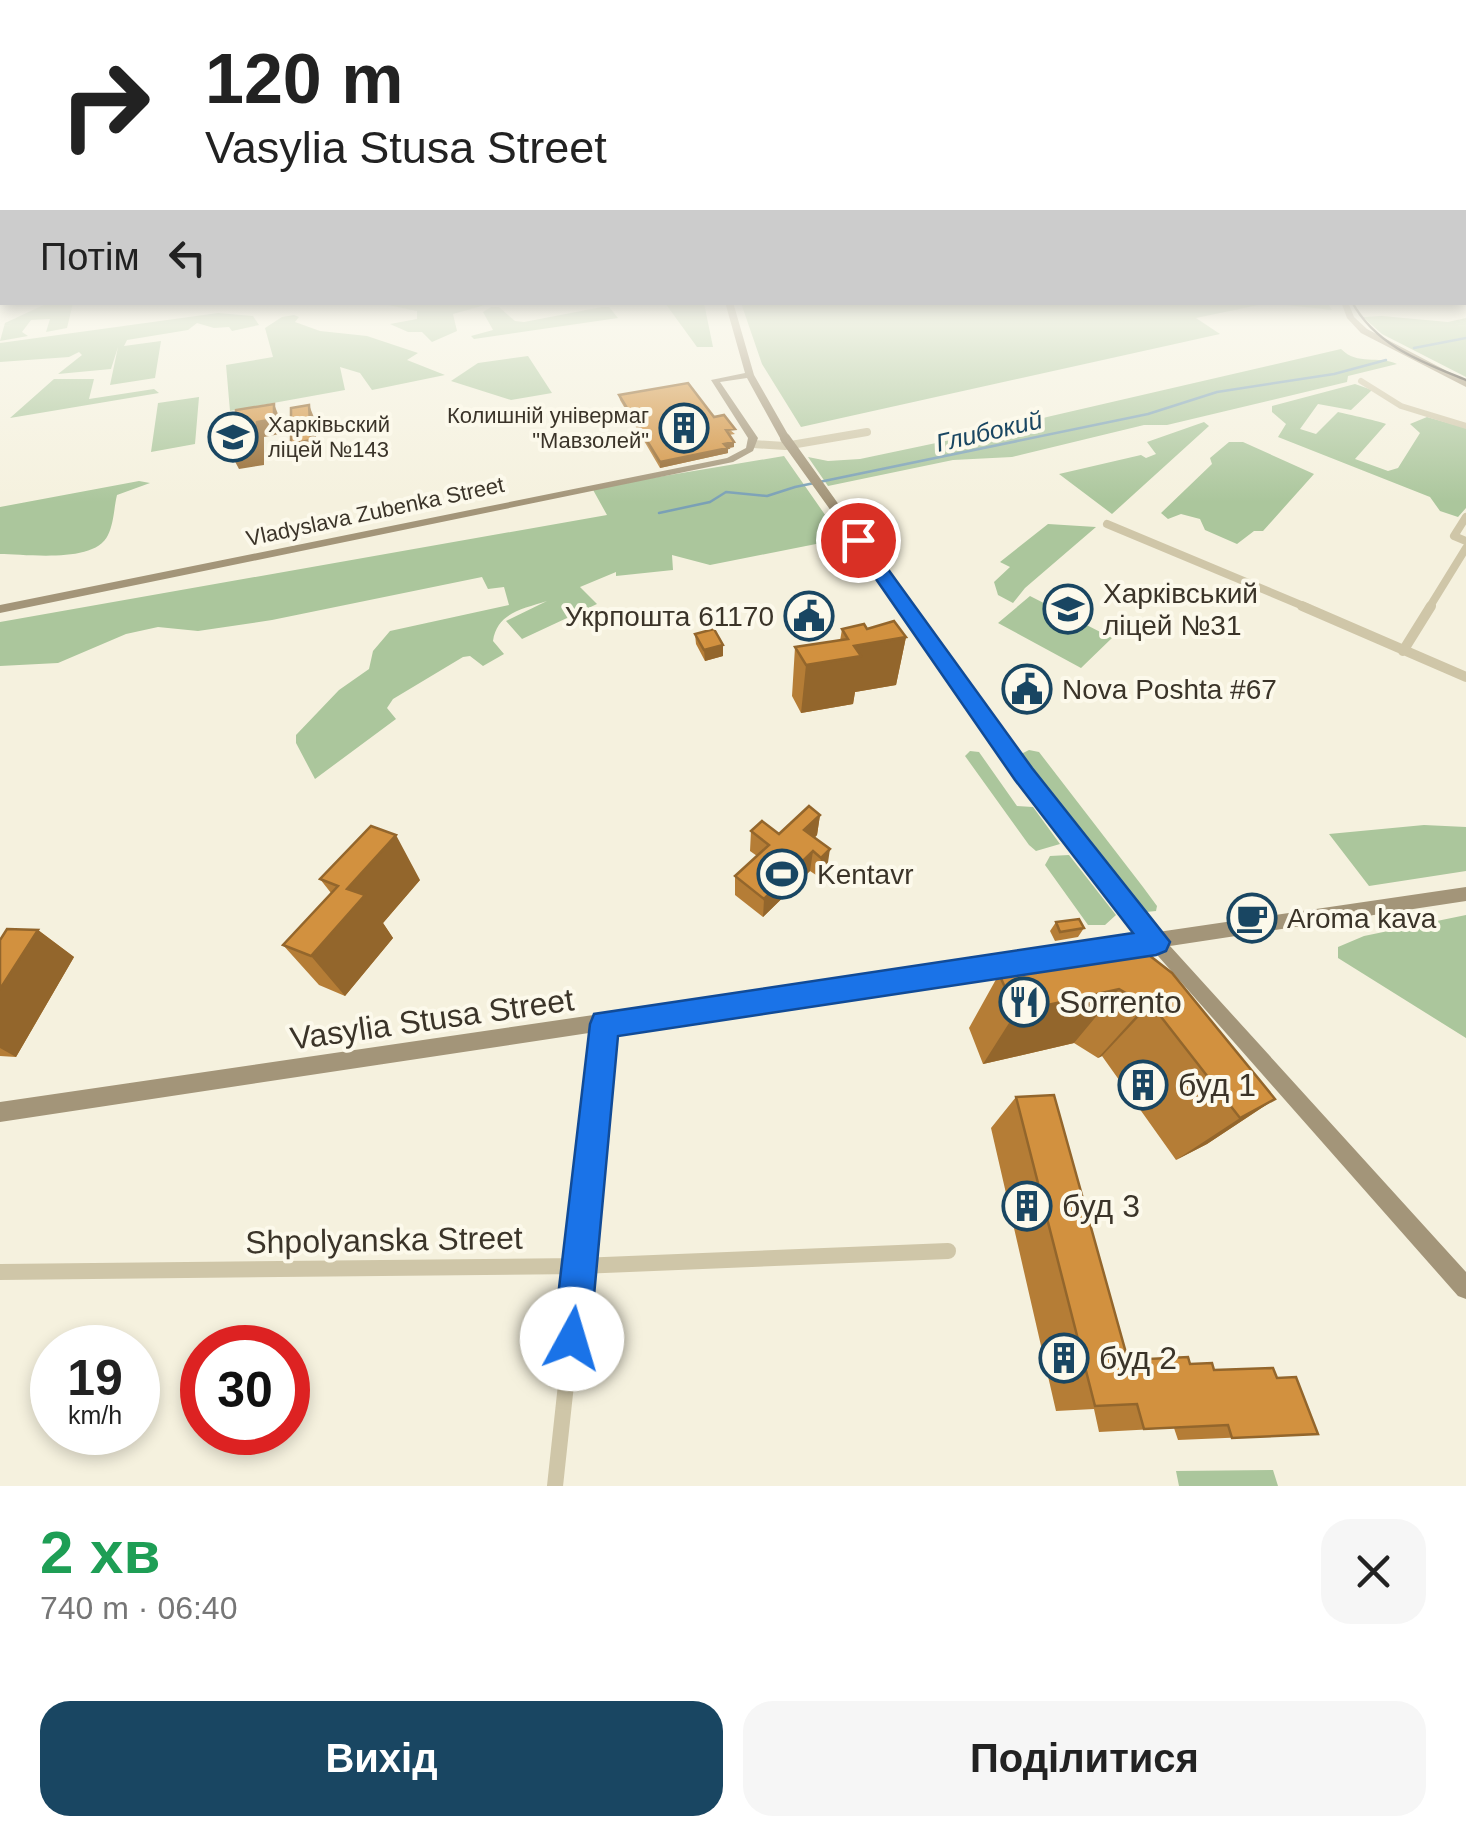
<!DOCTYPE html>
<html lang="uk">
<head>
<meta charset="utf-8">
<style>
	body { margin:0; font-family:Helvetica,sans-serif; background:#f6f6f6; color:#222; height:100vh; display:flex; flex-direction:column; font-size:38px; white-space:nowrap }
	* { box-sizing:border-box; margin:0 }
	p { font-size:32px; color:#767676 }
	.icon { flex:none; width:55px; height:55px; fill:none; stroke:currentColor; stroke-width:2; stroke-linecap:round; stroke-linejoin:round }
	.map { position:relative; height:1486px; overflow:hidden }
	.sheet { display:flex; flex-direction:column; background:#fff; flex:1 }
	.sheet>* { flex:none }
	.guide { position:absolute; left:0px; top:0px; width:1468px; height:305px; box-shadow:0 5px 15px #0003; background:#fff; color:#222; overflow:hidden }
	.speed { position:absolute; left:30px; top:1325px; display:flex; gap:20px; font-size:50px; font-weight:700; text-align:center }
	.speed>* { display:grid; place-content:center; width:130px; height:130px; border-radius:50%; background:#fff; box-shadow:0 5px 15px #0003; line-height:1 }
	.speed small { font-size:25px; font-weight:400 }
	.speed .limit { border:15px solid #d22; background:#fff; color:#111 }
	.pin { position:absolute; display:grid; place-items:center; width:85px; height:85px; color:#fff; margin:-42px; border:5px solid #fff; border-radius:50%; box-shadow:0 2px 10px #0007 }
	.me { position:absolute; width:110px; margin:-55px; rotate:6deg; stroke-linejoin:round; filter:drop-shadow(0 0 8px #0008) }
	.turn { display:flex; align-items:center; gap:35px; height:210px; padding:0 40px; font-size:45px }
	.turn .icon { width:130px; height:130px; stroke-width:2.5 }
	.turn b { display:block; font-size:70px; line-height:85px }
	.then { display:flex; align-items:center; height:95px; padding:0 40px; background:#0003; gap:20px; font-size:38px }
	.round { display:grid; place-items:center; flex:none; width:105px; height:105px; border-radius:30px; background:#f6f6f6 }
	.summary { display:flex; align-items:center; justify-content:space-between; height:170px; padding:0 40px }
	h1 { font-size:60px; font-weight:700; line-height:75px; color:#1e9e55 }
	.primary-button { display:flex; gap:20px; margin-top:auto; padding:20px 40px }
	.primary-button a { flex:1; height:115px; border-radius:30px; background:#194662; color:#fff; font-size:40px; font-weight:700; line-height:115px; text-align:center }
	.primary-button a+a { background:#f6f6f6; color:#222 }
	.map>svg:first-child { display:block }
</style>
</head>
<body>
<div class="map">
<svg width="1466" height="1486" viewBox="0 0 1466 1486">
	<rect width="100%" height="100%" fill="#f5f1de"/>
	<path fill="#abc69c" d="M50,302L73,303L67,328L46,332L50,319L31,320L22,332L28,336L0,341L5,323Z
		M1327,302L1332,310L1268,303L1196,318L1220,334L801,427L762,364L741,303Z
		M378,303H492L453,314L457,331L432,342L422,332H408L390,324L417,319V311Z
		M665,303H704L713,347H697Z
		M491,307H499L515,321L524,322L602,307H609L618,318L474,339L471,336L493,330L483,312Z
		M218,313L253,316L259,325L232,331L229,327L214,328L197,323L188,330L127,340L124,346L161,341L155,378L110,385L118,347L111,369L58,374L82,355L79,352L69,357L0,362V343Z
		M294,315L299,317L295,322L320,331L367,336L418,353L407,360L445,375L372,390L360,373L340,367L345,390L230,411L226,365L273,357L265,328L282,317Z
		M1382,316L1448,322L1466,318V377L1382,334L1363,317Z
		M1341,349C1358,366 1378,355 1397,364L1348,376L1347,382L1167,425H1144L1012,457L953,460L828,486L808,457L828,461L860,459L955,439L981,440L1029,431L1026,423L1047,417Z
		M528,356L552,393L511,400L451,381L478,363Z
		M54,379H94L89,399L154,389L159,393L10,418Z
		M1355,384L1372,390L1351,410L1318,404L1300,429L1316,434L1338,412C1347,414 1382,422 1386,424L1355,459L1388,471L1398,468L1420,433L1410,424L1427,417L1466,428V508L1458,517L1440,511L1430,497L1278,437L1286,424L1272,412V406Z
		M199,397L195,444L151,452L158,403Z
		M1204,422L1209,426L1112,514L1059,474L1141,455L1146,458L1156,454L1147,442Z
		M1229,442H1243L1314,474L1263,531H1254L1237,544L1205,530L1200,519L1181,514L1168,519L1161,513L1212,464L1210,458Z
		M784,456L844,542L841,546L816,544L710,565L672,555L673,570L616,576V572L580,587L597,604L522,639L506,621L547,601C522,609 497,613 493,641L504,654L483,666L470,656L463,657L393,699L387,708L396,719L315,779L296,743V735L339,690L369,669L373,651L390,631L509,605L504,587L488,589L482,577L272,620L198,631L158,627L126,634L58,663L0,666V622L607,515L592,488Z
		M139,481L150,483L117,495C114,507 114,523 108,535C95,564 25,554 0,554V507Z
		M1048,524L1096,527L1025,588L1013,603L998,595L994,582L1010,567L1000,562Z
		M1030,596L1112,638L1081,668L998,623Z
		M1029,750L1039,752L1143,887L1157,906L1156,911L1146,912L1135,905L1020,759L1021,754Z
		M970,751L979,752L1017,806L1033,807L1060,844L1036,851L1029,845L965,756Z
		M1424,825L1466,827V871L1369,886L1329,834Z
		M1069,855L1116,915L1105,925H1088L1045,865L1050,856Z
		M1466,915V1038L1338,958V947L1364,936Z
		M1273,1470L1278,1486H1179L1176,1471Z"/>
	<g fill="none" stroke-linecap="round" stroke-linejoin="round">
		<path stroke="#7aa0b6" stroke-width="2.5" d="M1414,348L1466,338
			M659,513L710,502L726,492L767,496L795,487L1148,414L1217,392L1334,374L1386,360"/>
		<path stroke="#cfc6a8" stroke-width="6" d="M1361,381L1401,406L1466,426
			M863,433L867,432"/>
		<path stroke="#cfc6a8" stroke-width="8" d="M753,444L785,446L867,432
			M1466,517L1454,536L1466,541
			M1107,524L1308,608
			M1429,608L1466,548"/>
		<path stroke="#cfc6a8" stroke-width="10" d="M1302,606L1466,677
			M1403,651L1431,606"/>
		<path stroke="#cfc6a8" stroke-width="12" d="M595,1120L605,1024"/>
		<path stroke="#cfc6a8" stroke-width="16" d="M0,1272L580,1266L948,1251
			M555,1486L595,1117"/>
		<path fill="#a39579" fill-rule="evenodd" d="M725,302H733L754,375L790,438L788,440L780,438L747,378L720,382L758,438L753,451L733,462L0,613V605L727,458L746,448L748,438L711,380L745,373Z
			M1341,302H1348L1354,317L1367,329L1466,381V387L1361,333L1347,318Z
			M858,537L862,538L1028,770L1158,932L1466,887V901L1170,946L1466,1272V1299L1458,1296L1151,948L0,1122V1102L1139,935L1018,778L853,540Z"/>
		<path stroke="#3b3429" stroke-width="2.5" d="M1352,302C1376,346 1422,362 1466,380"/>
		<path stroke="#a39579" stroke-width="10" d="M785,438L858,540"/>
	</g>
	<path fill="#b57d36" d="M619,395L714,417L735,434L729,435L734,447L728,448V453L660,468L620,400Z
		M842,629H867L906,637L896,685L855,692L853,704L801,713L792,696L795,647L840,641Z
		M695,634L723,645V656L705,661L696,644Z
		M820,815L817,835L814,838L827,869L819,877L810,871L763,917L735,895V876L757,856L750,851L751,831L779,834Z
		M320,879L420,880L383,923L393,938L345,996L319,985L283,945L331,893Z
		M1056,922L1084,928L1078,937L1055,941L1050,931Z
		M38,930L74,957L16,1057L0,1056V940Z
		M1047,948L1081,957L1110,950L1275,1099L1207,1144L1176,1160L1102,1056L1098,1058L1074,1043L983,1064L969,1028L999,974L1035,966Z
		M1016,1097L1128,1360L1190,1364L1214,1370L1277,1378L1318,1434L1178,1440L1174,1428L1099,1432L1094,1409L1056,1411L991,1128Z"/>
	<path fill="#93662c" d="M274,404L280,419V434L264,437V465L239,469L231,454Z
		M309,405L315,420L317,455L298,459L291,444Z
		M734,442V447L728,448V453L660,468V462Z
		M906,637L896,685L855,692L853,704L801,713L806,665L854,646Z
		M723,645V656L705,661L704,650Z
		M820,815L817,835L802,850L804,830Z
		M396,835L420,880L383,923L393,938L345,996L311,956L347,889Z
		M830,849L827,869L819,877L821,858Z
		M813,851L810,871L763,917L764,899Z
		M38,930L74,957L16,1057L0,1048V989Z
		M1119,989L1074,1043L983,1064L1016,1012Z
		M1151,1004L1102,1056L1098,1058L1146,1005Z
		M1275,1099L1207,1144L1176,1160L1240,1118Z"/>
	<path fill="#d2913f" stroke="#93662c" stroke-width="2.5" d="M688,383L714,417L724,415L735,429L726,430L734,442L724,444L728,448L660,462L619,395Z
		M274,404V419L257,422V450L231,454L236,410Z
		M309,405L311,440L291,444V408Z
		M894,621L906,637L854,646L861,656L806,665L795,647L848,639L842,629L864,624L867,629Z
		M714,629L723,645L704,650L695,634Z
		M809,806L820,815L804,830L830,849L821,858L813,851L764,899L735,876L769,845L751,831L762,821L779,834Z
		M371,826L396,835L347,889L365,895L311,956L283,945L338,886L320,879Z
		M1079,919L1084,928L1060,932L1056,922Z
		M7,929L38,930L0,989V940Z
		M1074,943L1081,957L1110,950L1145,952L1172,973L1275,1099L1240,1118L1151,1004L1146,1005L1119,989L1016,1012L999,974L1053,963L1047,948Z
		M1054,1095L1128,1360L1188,1357L1190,1364L1212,1363L1214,1370L1273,1368L1277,1378L1296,1377L1318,1434L1232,1438L1228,1425L1144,1429L1137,1404L1095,1406L1016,1097Z"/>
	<linearGradient id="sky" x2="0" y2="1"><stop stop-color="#7cacd4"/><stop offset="0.59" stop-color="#faf9f0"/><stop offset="1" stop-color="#faf9f0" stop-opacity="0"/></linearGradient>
	<rect width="1466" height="502" fill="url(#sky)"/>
	<path fill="#1a73e8" stroke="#114b97" stroke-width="2.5" d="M858,534L864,536L1032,768L1170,942L1166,951L1156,955L618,1036L590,1339L585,1352L572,1358L558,1352L553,1339L590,1024L594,1014L1133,933L1015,780L849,540Z"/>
	<defs>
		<g id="building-ring" transform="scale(2.5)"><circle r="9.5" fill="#fcf9eb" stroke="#194662" stroke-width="1.5"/><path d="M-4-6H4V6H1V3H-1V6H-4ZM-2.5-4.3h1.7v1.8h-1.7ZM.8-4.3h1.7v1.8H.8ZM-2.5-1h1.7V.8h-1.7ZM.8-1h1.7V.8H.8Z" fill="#194662"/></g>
		<g id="school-ring" transform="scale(2.5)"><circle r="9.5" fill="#fcf9eb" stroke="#194662" stroke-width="1.5"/><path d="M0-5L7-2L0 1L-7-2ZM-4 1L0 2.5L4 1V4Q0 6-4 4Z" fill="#194662"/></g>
		<g id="civic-ring" transform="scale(2.5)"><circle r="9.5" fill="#fcf9eb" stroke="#194662" stroke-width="1.5"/><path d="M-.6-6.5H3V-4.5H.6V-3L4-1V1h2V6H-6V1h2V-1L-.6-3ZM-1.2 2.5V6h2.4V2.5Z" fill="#194662"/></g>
		<g id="stadium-ring" transform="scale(2.5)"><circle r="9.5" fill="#fcf9eb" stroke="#194662" stroke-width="1.5"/><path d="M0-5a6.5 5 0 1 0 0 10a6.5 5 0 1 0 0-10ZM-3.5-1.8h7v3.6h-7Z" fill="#194662"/></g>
		<g id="cafe-ring" transform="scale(2.5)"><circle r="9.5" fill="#fcf9eb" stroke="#194662" stroke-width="1.5"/><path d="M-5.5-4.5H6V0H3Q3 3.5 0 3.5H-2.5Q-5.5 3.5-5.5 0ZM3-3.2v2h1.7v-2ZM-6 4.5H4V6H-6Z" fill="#194662"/></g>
		<g id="restaurant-ring" transform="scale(2.5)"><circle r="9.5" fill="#fcf9eb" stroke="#194662" stroke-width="1.5"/><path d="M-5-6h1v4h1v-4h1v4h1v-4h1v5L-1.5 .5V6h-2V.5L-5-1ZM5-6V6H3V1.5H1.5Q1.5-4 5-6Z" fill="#194662"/></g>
	</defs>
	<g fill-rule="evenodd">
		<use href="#building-ring" x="684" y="428"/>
		<use href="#school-ring" x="233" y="437"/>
		<use href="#school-ring" x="1068" y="609"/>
		<use href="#civic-ring" x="809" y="616"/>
		<use href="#civic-ring" x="1027" y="689"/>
		<use href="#stadium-ring" x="782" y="874"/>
		<use href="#cafe-ring" x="1252" y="918"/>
		<use href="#restaurant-ring" x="1024" y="1002"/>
		<use href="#building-ring" x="1143" y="1085"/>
		<use href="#building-ring" x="1027" y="1206"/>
		<use href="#building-ring" x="1064" y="1358"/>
	</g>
	<g text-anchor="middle" stroke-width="8" stroke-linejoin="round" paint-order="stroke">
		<g font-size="22" fill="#3b3429" stroke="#fcf9eb" text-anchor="end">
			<text x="649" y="423">Колишній універмаг<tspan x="649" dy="25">"Мавзолей"</tspan></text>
			<text x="268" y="432" text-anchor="start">Харківьский<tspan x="268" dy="25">ліцей №143</tspan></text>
		</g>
		<g font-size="22" fill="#3b3429" stroke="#fcf9eb">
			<text transform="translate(375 511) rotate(-12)" y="8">Vladyslava Zubenka Street</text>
		</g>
		<g font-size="25" font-style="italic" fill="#194662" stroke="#fcf9eb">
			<text transform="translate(989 431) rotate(-13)" y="9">Глибокий</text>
		</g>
		<g font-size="28" fill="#3b3429" stroke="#fcf9eb" text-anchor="start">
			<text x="1103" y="603">Харківський<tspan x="1103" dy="32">ліцей №31</tspan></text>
			<text x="774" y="626" text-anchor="end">Укрпошта 61170</text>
			<text x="1062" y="699">Nova Poshta #67</text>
			<text x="817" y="884">Kentavr</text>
			<text x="1287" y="928">Aroma kava</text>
		</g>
		<g font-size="32" fill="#3b3429" stroke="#fcf9eb" text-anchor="start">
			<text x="1059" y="1013">Sorrento</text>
			<text x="1178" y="1096">буд 1</text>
			<text x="1062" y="1217">буд 3</text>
			<text x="1099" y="1369">буд 2</text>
		</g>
		<g font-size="32" fill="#3b3429" stroke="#fcf9eb">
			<text transform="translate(432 1019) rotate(-8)" y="11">Vasylia Stusa Street</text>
			<text transform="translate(384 1240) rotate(-1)" y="11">Shpolyanska Street</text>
		</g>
	</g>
</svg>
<div class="speed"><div>19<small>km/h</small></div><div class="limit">30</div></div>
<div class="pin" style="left:858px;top:540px;background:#d93025"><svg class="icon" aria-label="arrive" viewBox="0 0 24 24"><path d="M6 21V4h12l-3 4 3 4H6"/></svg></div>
<svg class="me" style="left:572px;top:1339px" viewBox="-20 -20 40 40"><circle r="19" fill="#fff"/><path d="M0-13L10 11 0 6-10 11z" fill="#1a73e8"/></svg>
<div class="guide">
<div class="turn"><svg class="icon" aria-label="right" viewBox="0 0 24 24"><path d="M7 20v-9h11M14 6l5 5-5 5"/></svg><div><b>120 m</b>Vasylia Stusa Street</div></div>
<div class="then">Потім<svg class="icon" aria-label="left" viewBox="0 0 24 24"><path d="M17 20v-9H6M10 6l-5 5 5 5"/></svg></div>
</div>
</div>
<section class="sheet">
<div class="summary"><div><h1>2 хв</h1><p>740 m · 06:40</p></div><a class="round"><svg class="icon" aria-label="close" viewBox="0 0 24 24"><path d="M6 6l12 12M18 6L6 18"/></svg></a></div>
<div class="primary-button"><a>Вихід</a><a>Поділитися</a></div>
</section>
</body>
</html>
